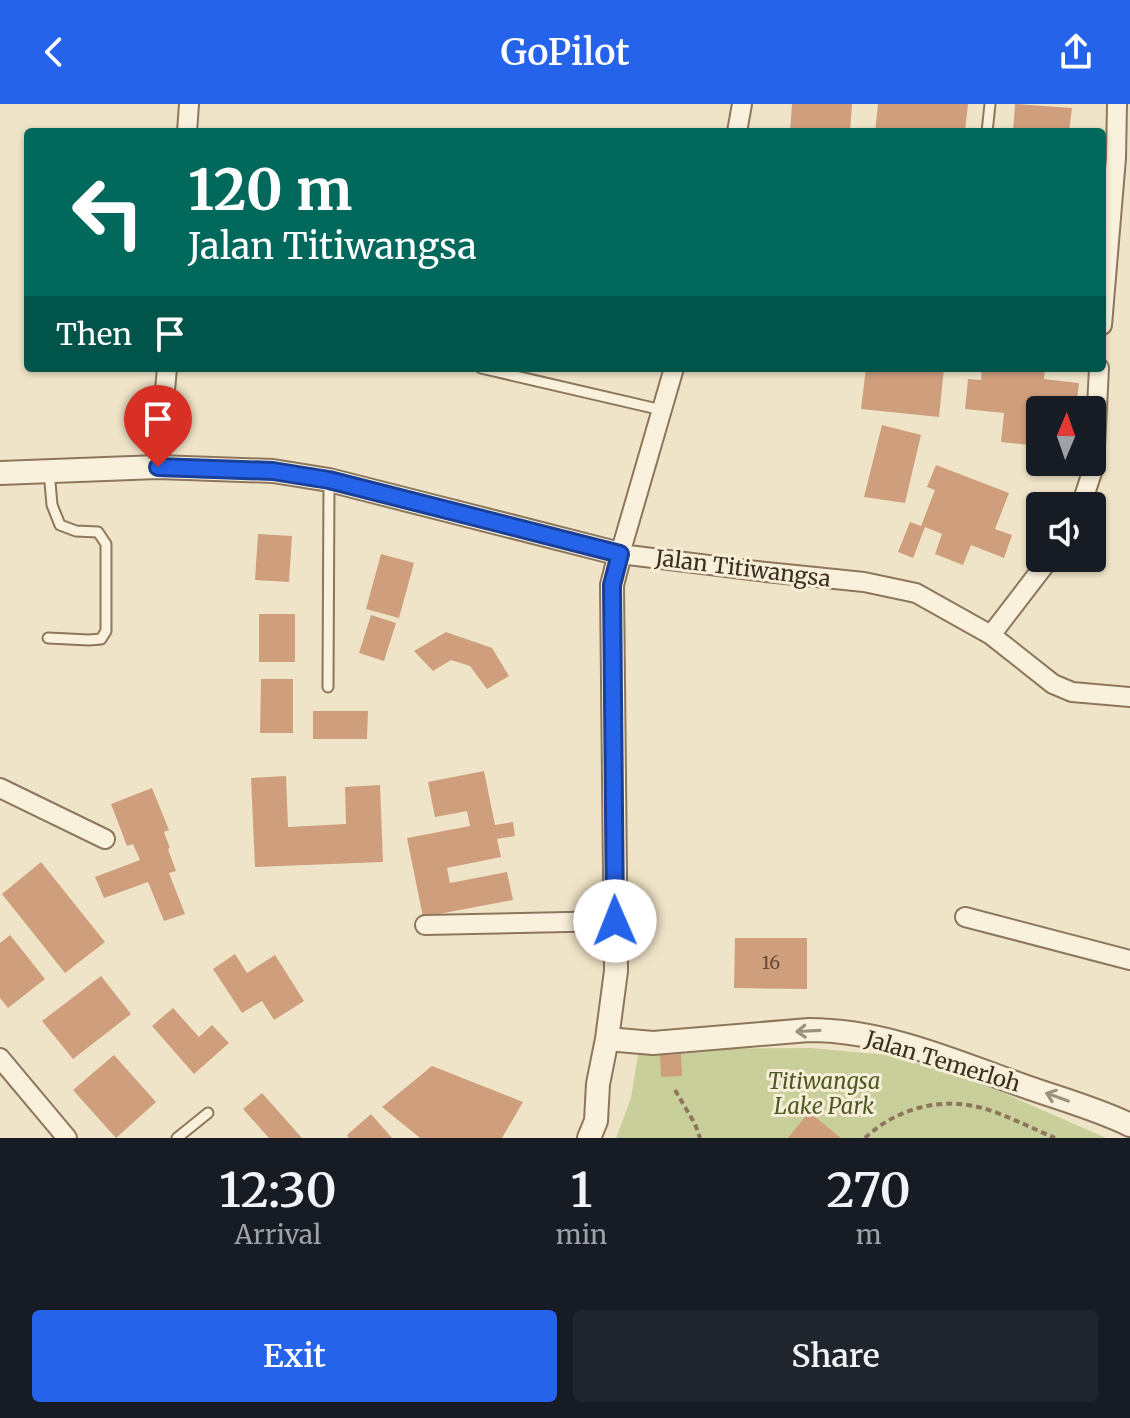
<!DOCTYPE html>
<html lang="en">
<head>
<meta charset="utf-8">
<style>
	body { margin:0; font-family:Merriweather,serif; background:#20242c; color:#f1f3f6; height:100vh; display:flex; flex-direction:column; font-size:30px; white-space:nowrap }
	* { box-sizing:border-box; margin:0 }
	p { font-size:26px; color:#9ea1a6 }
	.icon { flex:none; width:44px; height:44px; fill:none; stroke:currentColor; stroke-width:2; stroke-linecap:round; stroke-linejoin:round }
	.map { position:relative; height:1034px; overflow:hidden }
	.panel { display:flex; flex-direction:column; background:#171b24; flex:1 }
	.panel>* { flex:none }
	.guide { position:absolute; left:24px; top:24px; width:1082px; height:244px; border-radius:8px; box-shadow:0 2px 6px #0004; background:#00695c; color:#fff; overflow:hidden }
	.needle { width:52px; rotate:2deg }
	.fabs { position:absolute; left:1026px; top:292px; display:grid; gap:16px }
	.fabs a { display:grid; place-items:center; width:80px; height:80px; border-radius:8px; background:#171b24; box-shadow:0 2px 6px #0004; font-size:40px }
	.pin { position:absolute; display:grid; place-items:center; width:68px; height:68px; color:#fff; margin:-82px -34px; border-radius:50% 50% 50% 0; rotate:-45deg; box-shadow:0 0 8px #0007 }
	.pin .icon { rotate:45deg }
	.me { position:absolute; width:88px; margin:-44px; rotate:359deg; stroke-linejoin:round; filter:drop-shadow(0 0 6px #0008) }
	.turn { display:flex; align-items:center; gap:28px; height:168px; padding:0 32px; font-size:36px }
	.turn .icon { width:104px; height:104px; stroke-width:2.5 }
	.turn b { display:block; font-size:56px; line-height:68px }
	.then { display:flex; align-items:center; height:76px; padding:0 32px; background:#0003; gap:16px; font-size:30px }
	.eta { display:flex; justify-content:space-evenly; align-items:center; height:136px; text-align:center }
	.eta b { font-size:48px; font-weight:600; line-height:56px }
	.button { display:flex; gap:16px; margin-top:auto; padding:16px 32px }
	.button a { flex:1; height:92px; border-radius:8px; background:#2563eb; color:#fff; font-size:32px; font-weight:600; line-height:92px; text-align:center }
	.button a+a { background:#20242c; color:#f1f3f6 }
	header { display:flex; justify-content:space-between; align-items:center; height:104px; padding:0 32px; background:#2563eb; color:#fff; font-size:36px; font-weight:600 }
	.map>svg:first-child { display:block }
</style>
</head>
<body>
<header><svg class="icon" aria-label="back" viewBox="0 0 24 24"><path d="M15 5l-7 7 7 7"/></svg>GoPilot<svg class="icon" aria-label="share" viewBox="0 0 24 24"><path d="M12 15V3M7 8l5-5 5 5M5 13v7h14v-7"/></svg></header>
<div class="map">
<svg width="1130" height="1034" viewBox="0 0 1130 1034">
	<rect width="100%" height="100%" fill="#f0e4c8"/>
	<path fill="#c9cf9b" d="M811,944L887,951L965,972L1106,1034H616L631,994L639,945Z"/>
	<path fill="#cf9f7d" d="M792,0H852L850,28H790Z
		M878,0H968L965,28H875Z
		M1015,0L1072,4L1069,28H1013Z
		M866,264H944L939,313L861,305Z
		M982,264H1045L1044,275L1079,279L1076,306H1040V342L1001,338L1004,309L965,305L968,275L981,276Z
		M882,321L921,331L905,399L864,393Z
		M936,361L1009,389L995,425L1012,431L1004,454L971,441L963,461L935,450L942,430L925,423L913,454L898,448L910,418L921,422L935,386L927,383Z
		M258,430L292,432L289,478L255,476Z
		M381,450L414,459L399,514L366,505Z
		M259,510H295V558H259Z
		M371,511L396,519L384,557L359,549Z
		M446,528L492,544L509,572L487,585L470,562L451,556L433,567L414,547Z
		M261,575H293V629H260Z
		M313,607H368L367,635H313Z
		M484,667L495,721L513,718L515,732L497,735L501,753L447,764L450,779L507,768L513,796L423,813L407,734L470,722L467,707L435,713L428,678Z
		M286,672L288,723L346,720L345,683L380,681L383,758L255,763L251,674Z
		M152,684L169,726L164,728L170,744L168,745L176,767L169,769L185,810L164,817L148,778L104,794L95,773L140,756L133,740L127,742L111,700Z
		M41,758L105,838L65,869L2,790Z
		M10,831L45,875L8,904L0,894V839Z
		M735,834H807V885L734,884Z
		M235,850L247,869L275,851L304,897L274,916L262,897L242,909L213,865Z
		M101,872L131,910L73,955L42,917Z
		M173,904L199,933L212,921L229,939L194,970L152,922Z
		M681,950L682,972L661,973L660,951Z
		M114,951L156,998L116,1034L73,986Z
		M432,962L523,998L502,1034H420L382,1003Z
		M262,989L302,1034H269L243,1005Z
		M809,1008L841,1034H788Z
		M371,1010L392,1034H349L347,1031Z"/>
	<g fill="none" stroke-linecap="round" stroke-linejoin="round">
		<g stroke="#8d765c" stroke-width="13">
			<path id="service" d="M987,28L990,0
				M481,264L662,306
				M48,534L89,536L101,535L106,527V440L98,428L76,427L60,421L52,401L49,367
				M328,583L329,378
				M177,1034L208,1009"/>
		</g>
		<g stroke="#8d765c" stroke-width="22">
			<path id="minor" d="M187,28L189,0
				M737,28L742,0
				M1102,221L1116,54L1117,0
				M674,264L620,450L766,468L864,478L916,489L991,531L1053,580L1072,588L1130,593
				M158,363L167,264
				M1081,402L1094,362L1099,264
				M991,531L1050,454
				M0,684L105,735
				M965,813L1130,856
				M425,821L615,817
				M0,954L67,1034"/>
		</g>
		<g stroke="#8d765c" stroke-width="26">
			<path id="tertiary" d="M0,369L158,363L273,367L329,376L620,450L612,481L616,867L607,935L598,980L596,1017L589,1034
				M607,935L653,939L809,926C883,926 952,956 1021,981C1057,994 1095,1004 1130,1021"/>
		</g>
		<path stroke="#8d765c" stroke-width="4" stroke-dasharray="6 4" stroke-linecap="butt" d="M675,986L695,1020L700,1034
			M865,1034C899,1002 947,991 992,1007C1014,1015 1034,1025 1055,1034"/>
		<use href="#service" stroke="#faf1dc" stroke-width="9"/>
		<use href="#minor" stroke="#faf1dc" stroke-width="18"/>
		<use href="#tertiary" stroke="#faf1dc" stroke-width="22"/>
	</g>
	<defs><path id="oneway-shaft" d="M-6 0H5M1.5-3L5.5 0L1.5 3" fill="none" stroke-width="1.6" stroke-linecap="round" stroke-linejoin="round" transform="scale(2)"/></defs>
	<g stroke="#9c907e">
		<use href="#oneway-shaft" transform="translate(808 927) rotate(177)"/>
		<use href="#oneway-shaft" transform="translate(1057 993) rotate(-160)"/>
	</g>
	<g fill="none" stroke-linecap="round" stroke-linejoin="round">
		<g stroke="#184099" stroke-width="20">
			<path id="route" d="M158,363L273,367L329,376L620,450L612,481L615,817"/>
		</g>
		<use href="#route" stroke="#2563eb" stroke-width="14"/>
	</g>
	<g text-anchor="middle" stroke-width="6" stroke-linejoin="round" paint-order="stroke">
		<g font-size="18" fill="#624a37">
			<text x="771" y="865">16</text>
		</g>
		<g font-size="22" fill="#3d2e20" stroke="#f7eed8">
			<text transform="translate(743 464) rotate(7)" y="8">Jalan Titiwangsa</text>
			<text transform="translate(943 957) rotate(17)" y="8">Jalan Temerloh</text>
		</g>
		<g font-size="22" font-style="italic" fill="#4d5a26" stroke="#f7eed8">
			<text x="824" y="985">Titiwangsa<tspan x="824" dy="25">Lake Park</tspan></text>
		</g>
	</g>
</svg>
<div class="fabs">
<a><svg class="needle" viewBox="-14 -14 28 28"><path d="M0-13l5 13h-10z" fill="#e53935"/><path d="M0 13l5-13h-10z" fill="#9ea1a6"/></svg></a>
<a><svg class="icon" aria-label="sound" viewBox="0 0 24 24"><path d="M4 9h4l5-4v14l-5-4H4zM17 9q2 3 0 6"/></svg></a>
</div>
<div class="pin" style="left:158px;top:363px;background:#d93025"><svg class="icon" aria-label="arrive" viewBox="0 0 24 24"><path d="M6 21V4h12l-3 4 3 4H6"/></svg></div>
<svg class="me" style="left:615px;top:817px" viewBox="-20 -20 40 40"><circle r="19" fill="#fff"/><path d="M0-13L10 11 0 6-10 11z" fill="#2563eb"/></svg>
<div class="guide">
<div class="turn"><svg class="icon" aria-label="left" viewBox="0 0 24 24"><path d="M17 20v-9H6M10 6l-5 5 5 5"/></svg><div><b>120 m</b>Jalan Titiwangsa</div></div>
<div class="then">Then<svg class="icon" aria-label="arrive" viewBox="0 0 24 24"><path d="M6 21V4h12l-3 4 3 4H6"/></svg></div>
</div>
</div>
<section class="panel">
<div class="eta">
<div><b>12:30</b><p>Arrival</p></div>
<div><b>1</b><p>min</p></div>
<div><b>270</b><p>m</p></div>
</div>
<div class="button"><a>Exit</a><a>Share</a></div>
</section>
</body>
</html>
